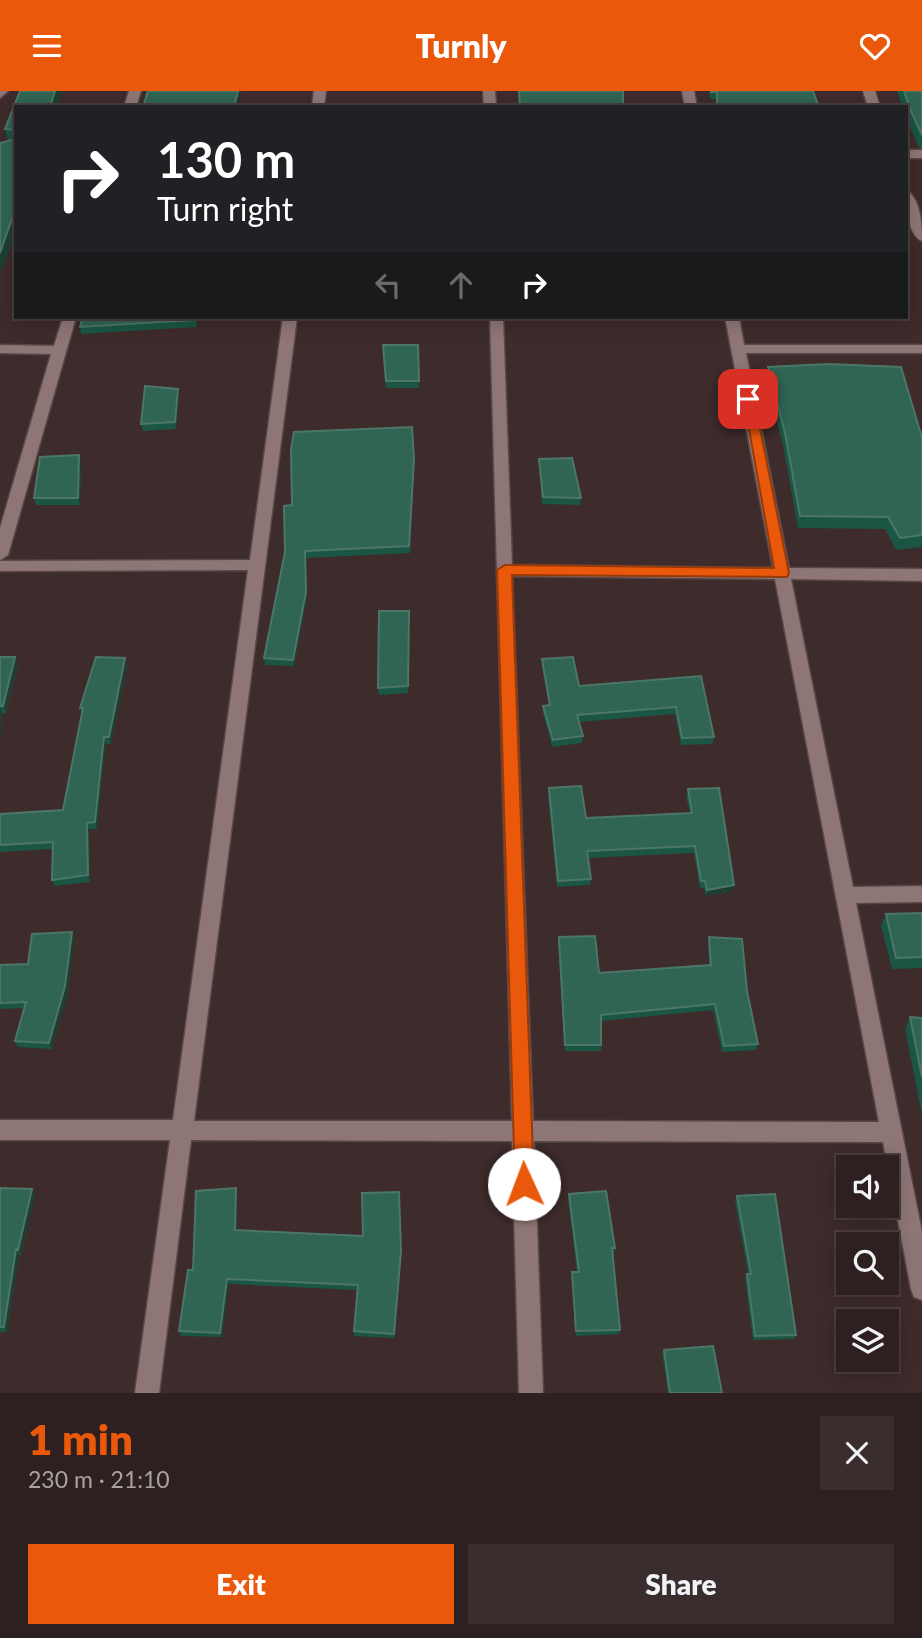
<!DOCTYPE html>
<html lang="en">
<head>
<meta charset="utf-8">
<style>
	body { margin:0; font-family:Lato,sans-serif; background:#3a2d2d; color:#f1f3f6; height:100vh; display:flex; flex-direction:column; font-size:26px; white-space:nowrap }
	* { box-sizing:border-box; margin:0 }
	p { font-size:23px; color:#a7a3a5 }
	.icon { flex:none; width:38px; height:38px; fill:none; stroke:currentColor; stroke-width:2; stroke-linecap:round; stroke-linejoin:round }
	.map { position:relative; height:1302px; overflow:hidden }
	.drawer { display:flex; flex-direction:column; background:#2e2020; flex:1 }
	.drawer>* { flex:none }
	.guide { position:absolute; left:14px; top:14px; width:894px; height:214px; border-radius:0px; box-shadow:0 4px 18px #0003,0 0 0 2px #493e3e; background:#202124; color:#fff; overflow:hidden }
	.tools { position:absolute; left:836px; top:1064px; display:grid; gap:14px }
	.tools a { display:grid; place-items:center; width:63px; height:63px; border-radius:0px; background:#2e2020; box-shadow:0 4px 18px #0003,0 0 0 2px #493e3e; font-size:35px }
	.pin { position:absolute; display:grid; place-items:center; width:60px; height:60px; color:#fff; margin:-30px; border-radius:14px; box-shadow:0 4px 10px #0006 }
	.me { position:absolute; width:77px; margin:-38px; rotate:358deg; stroke-linejoin:round; filter:drop-shadow(0 0 5px #0008) }
	.turn { display:flex; align-items:center; gap:24px; height:147px; padding:0 28px; font-size:32px }
	.turn .icon { width:91px; height:91px; stroke-width:2.5 }
	.turn b { display:block; font-size:49px; line-height:60px }
	.lanes { display:flex; align-items:center; height:66px; padding:0 28px; background:#0003; justify-content:center; gap:35px; direction:ltr }
	.lanes .off { opacity:.35 }
	.round { display:grid; place-items:center; flex:none; width:74px; height:74px; border-radius:0px; background:#3a2d2d }
	.overview { display:flex; align-items:center; justify-content:space-between; height:119px; padding:0 28px }
	h1 { font-size:42px; font-weight:800; line-height:52px; color:#ea580c }
	.button { display:flex; gap:14px; margin-top:auto; padding:14px 28px }
	.button a { flex:1; height:80px; border-radius:0px; background:#ea580c; color:#fff; font-size:28px; font-weight:800; line-height:80px; text-align:center }
	.button a+a { background:#3a2d2d; color:#f1f3f6 }
	header { display:flex; justify-content:space-between; align-items:center; height:91px; padding:0 28px; background:#ea580c; color:#fff; font-size:32px; font-weight:800 }
	.map>svg:first-child { display:block }
</style>
</head>
<body>
<header><svg class="icon" aria-label="menu" viewBox="0 0 24 24"><path d="M4 6h16M4 12h16M4 18h16"/></svg>Turnly<svg class="icon" aria-label="heart" viewBox="0 0 24 24"><path d="M12 20l-8-8c-3-5 5-10 8-4 3-6 11-1 8 4z"/></svg></header>
<div class="map">
<svg width="922" height="1302" viewBox="0 0 922 1302">
	<rect width="100%" height="100%" fill="#3e2b2b"/>
	<g fill="none" stroke-linecap="round" stroke-linejoin="round">
		<g stroke="#594747" stroke-width="3">
			<path id="minor" d="M0,0H8L0,7Z
				M129,0H141L136,16H124Z
				M314,0H326L324,16H312Z
				M483,0H495L496,16H484Z
				M682,0H694L697,16H685Z
				M863,0H875L880,16H868Z
				M906,59H922V67H906Z
				M906,99C921,108 922,134 922,150C907,143 906,115 906,99Z
				M63,226H76L8,464L0,469V437L51,263L0,262V254L54,255Z
				M283,226H297L194,1030H512L490,226H503L512,474L773,477L725,226H739L744,254H922V262H746L789,477L922,478V490L791,488L853,796L922,795V811L856,812L922,1141V1209L914,1206L911,1198L883,1051L534,1050L543,1302H519L512,1050L191,1049L159,1302H135L170,1049H0V1029H173L248,479L0,480V470L250,469ZM512,485L775,488L879,1031L533,1030Z"/>
		</g>
		<use href="#minor" fill="#8f7676" fill-rule="evenodd"/>
	</g>
	<path fill="#1a5643" d="M20,0H62L5,171L8,50L5,38Z
		M709,0H813L819,16H716V8H710Z
		M897,0H922V58L919,56L908,32L906,27V16H902Z
		M83,226H198L196,236L81,243L80,236Z
		M761,226H792L761,227Z
		M839,226H877V228Z
		M383,254H418L419,297H386Z
		M768,276L922,347V456L896,459L885,438L798,437L783,354L766,287Z
		M179,305L176,338L143,340L141,333Z
		M79,364L81,371L80,414H36L34,407Z
		M539,368L581,407L580,414L542,413Z
		M414,375L410,462L306,467L307,507L294,575L265,574L264,567L285,461L292,414Z
		M409,520L408,602L379,604L378,597Z
		M0,566L18,573L6,622H2L0,650Z
		M542,568L579,595L701,585L714,646L712,653L681,654L675,623L579,631L583,645L582,652L552,656L543,622V615L549,614L542,575Z
		M127,574L111,653H106L97,738H89L90,791L55,795L52,789L53,758L0,761V723L63,719L82,624L80,617Z
		M549,697L586,727L690,722L686,705L688,698L732,800L706,805L704,797H700L694,762L588,767L591,788L590,794L557,796L548,704Z
		M922,822V877L892,878L881,834L886,823Z
		M559,846L599,882L709,874L708,853L709,846L747,900L758,953L756,959L722,961L713,919L601,930V960H565L558,853Z
		M74,847L68,901L52,958L18,956L15,950L24,917L0,918V874L28,873Z
		M910,926L922,927V1024L905,938Z
		M0,1097L32,1098L35,1103L21,1164H19L7,1241H0Z
		M236,1097L237,1103V1139L401,1165L394,1247L354,1245V1240L357,1199L229,1193L222,1246L181,1245L179,1240L193,1179Z
		M569,1103L615,1157L614,1162H613L620,1239L619,1243L576,1245L572,1186V1181H577L568,1109Z
		M737,1105L796,1244L794,1248L753,1249L745,1188L747,1183H748L735,1110Z
		M664,1259L722,1302H668L662,1263Z"/>
	<path fill="#1f3f33" d="M55,0H62L56,16H50Z
		M238,0H241L237,16H234Z
		M16,116V139L5,171L0,182V162Z
		M178,298L179,305L176,338L175,331Z
		M79,364L81,371L80,414L78,407Z
		M305,460L307,507L294,575L293,569Z
		M15,566L18,573L6,622L3,615Z
		M125,567L127,574L111,653L109,646Z
		M0,616L2,622L0,650Z
		M104,646L106,653L97,738L95,731Z
		M87,732L89,738L90,791L88,784Z
		M734,794L732,800L706,805L707,799Z
		M72,841L74,847L68,901L52,958L49,952Z
		M236,1097L237,1103V1144L235,1139Z
		M32,1098L35,1103L21,1164L18,1159Z
		M399,1101L401,1165L394,1247V1243Z
		M16,1158L19,1164L7,1241L4,1236Z
		M227,1188L229,1193L222,1246L220,1242Z"/>
	<path fill="#306453" stroke="#4c7668" stroke-width="2" d="M20,0H55L50,16H16V116L0,162V52L16,48L15,39L5,38Z
		M148,0H238L234,16H143Z
		M519,0H623V11L625,16H520Z
		M711,0H813L819,16H717V1H711Z
		M904,0H922V44L911,20Z
		M83,226H196L195,229L80,236Z
		M383,254H418L419,290H386Z
		M828,273L901,276L922,347V444L900,447L888,426L800,425L785,342L768,276Z
		M145,295L178,298L175,331L141,333Z
		M412,336L414,368L409,455L305,460L306,501L293,569L264,567L285,461L284,415L292,414L291,358L294,341Z
		M79,364L78,407H34L40,366Z
		M572,367L581,407L543,406L539,368Z
		M379,520H409L408,595L378,597Z
		M0,566H15L3,615H0Z
		M96,566L125,567L109,646H104L95,731L87,732L88,784L52,789L53,751L0,754V723L63,719L83,617H80Z
		M573,566L579,595L701,585L714,646L682,647L676,616L577,624L583,645L553,649L543,615L550,614L542,568Z
		M581,695L586,727L692,722L688,698L719,697L734,794L707,799L705,790H701L695,755L587,760L591,788L558,790L549,697Z
		M922,822V866L896,867L886,823Z
		M72,841L65,895L49,952L15,950L26,911L0,912V874L28,873L32,843Z
		M595,845L599,882L711,874L709,846L742,848L747,900L758,953L724,955L715,913L601,924V954H565L559,846Z
		M910,926L922,927V986Z
		M0,1097L32,1098L18,1159L16,1158L4,1236H0Z
		M236,1097L235,1139L363,1145L362,1102L399,1101L401,1160L394,1243L354,1240L358,1194L227,1188L220,1242L179,1240L188,1179H193L196,1100Z
		M606,1100L615,1157H612L620,1239L576,1240L572,1181H579L569,1103Z
		M775,1103L796,1244L755,1245L747,1183H751L737,1105Z
		M713,1255L722,1302H670L664,1259Z"/>
	<path fill="#ea580c" stroke="#983908" stroke-width="2" d="M743,305L754,308L789,482L787,486L512,484L534,1093L531,1099L524,1102L517,1099L515,1093L497,479L505,474L774,477Z"/>
</svg>
<div class="tools">
<a><svg class="icon" aria-label="sound" viewBox="0 0 24 24"><path d="M4 9h4l5-4v14l-5-4H4zM17 9q2 3 0 6"/></svg></a>
<a><svg class="icon" aria-label="search" viewBox="0 0 24 24"><circle cx="10" cy="10" r="6"/><path d="M15 15l6 6"/></svg></a>
<a><svg class="icon" aria-label="layers" viewBox="0 0 24 24"><path d="M12 4l9 5-9 5-9-5zM3 14l9 5 9-5"/></svg></a>
</div>
<div class="pin" style="left:748px;top:308px;background:#d93025"><svg class="icon" aria-label="arrive" viewBox="0 0 24 24"><path d="M6 21V4h12l-3 4 3 4H6"/></svg></div>
<svg class="me" style="left:524px;top:1093px" viewBox="-20 -20 40 40"><circle r="19" fill="#fff"/><path d="M0-13L10 11 0 6-10 11z" fill="#ea580c"/></svg>
<div class="guide">
<div class="turn"><svg class="icon" aria-label="right" viewBox="0 0 24 24"><path d="M7 20v-9h11M14 6l5 5-5 5"/></svg><div><b>130 m</b>Turn right</div></div>
<div class="lanes"><svg class="icon off" aria-label="left" viewBox="0 0 24 24"><path d="M17 20v-9H6M10 6l-5 5 5 5"/></svg><svg class="icon off" aria-label="ahead" viewBox="0 0 24 24"><path d="M12 20V5M6 11l6-6 6 6"/></svg><svg class="icon" aria-label="right" viewBox="0 0 24 24"><path d="M7 20v-9h11M14 6l5 5-5 5"/></svg></div>
</div>
</div>
<section class="drawer">
<div class="overview"><div><h1>1 min</h1><p>230 m · 21:10</p></div><a class="round"><svg class="icon" aria-label="close" viewBox="0 0 24 24"><path d="M6 6l12 12M18 6L6 18"/></svg></a></div>
<div class="button"><a>Exit</a><a>Share</a></div>
</section>
</body>
</html>
